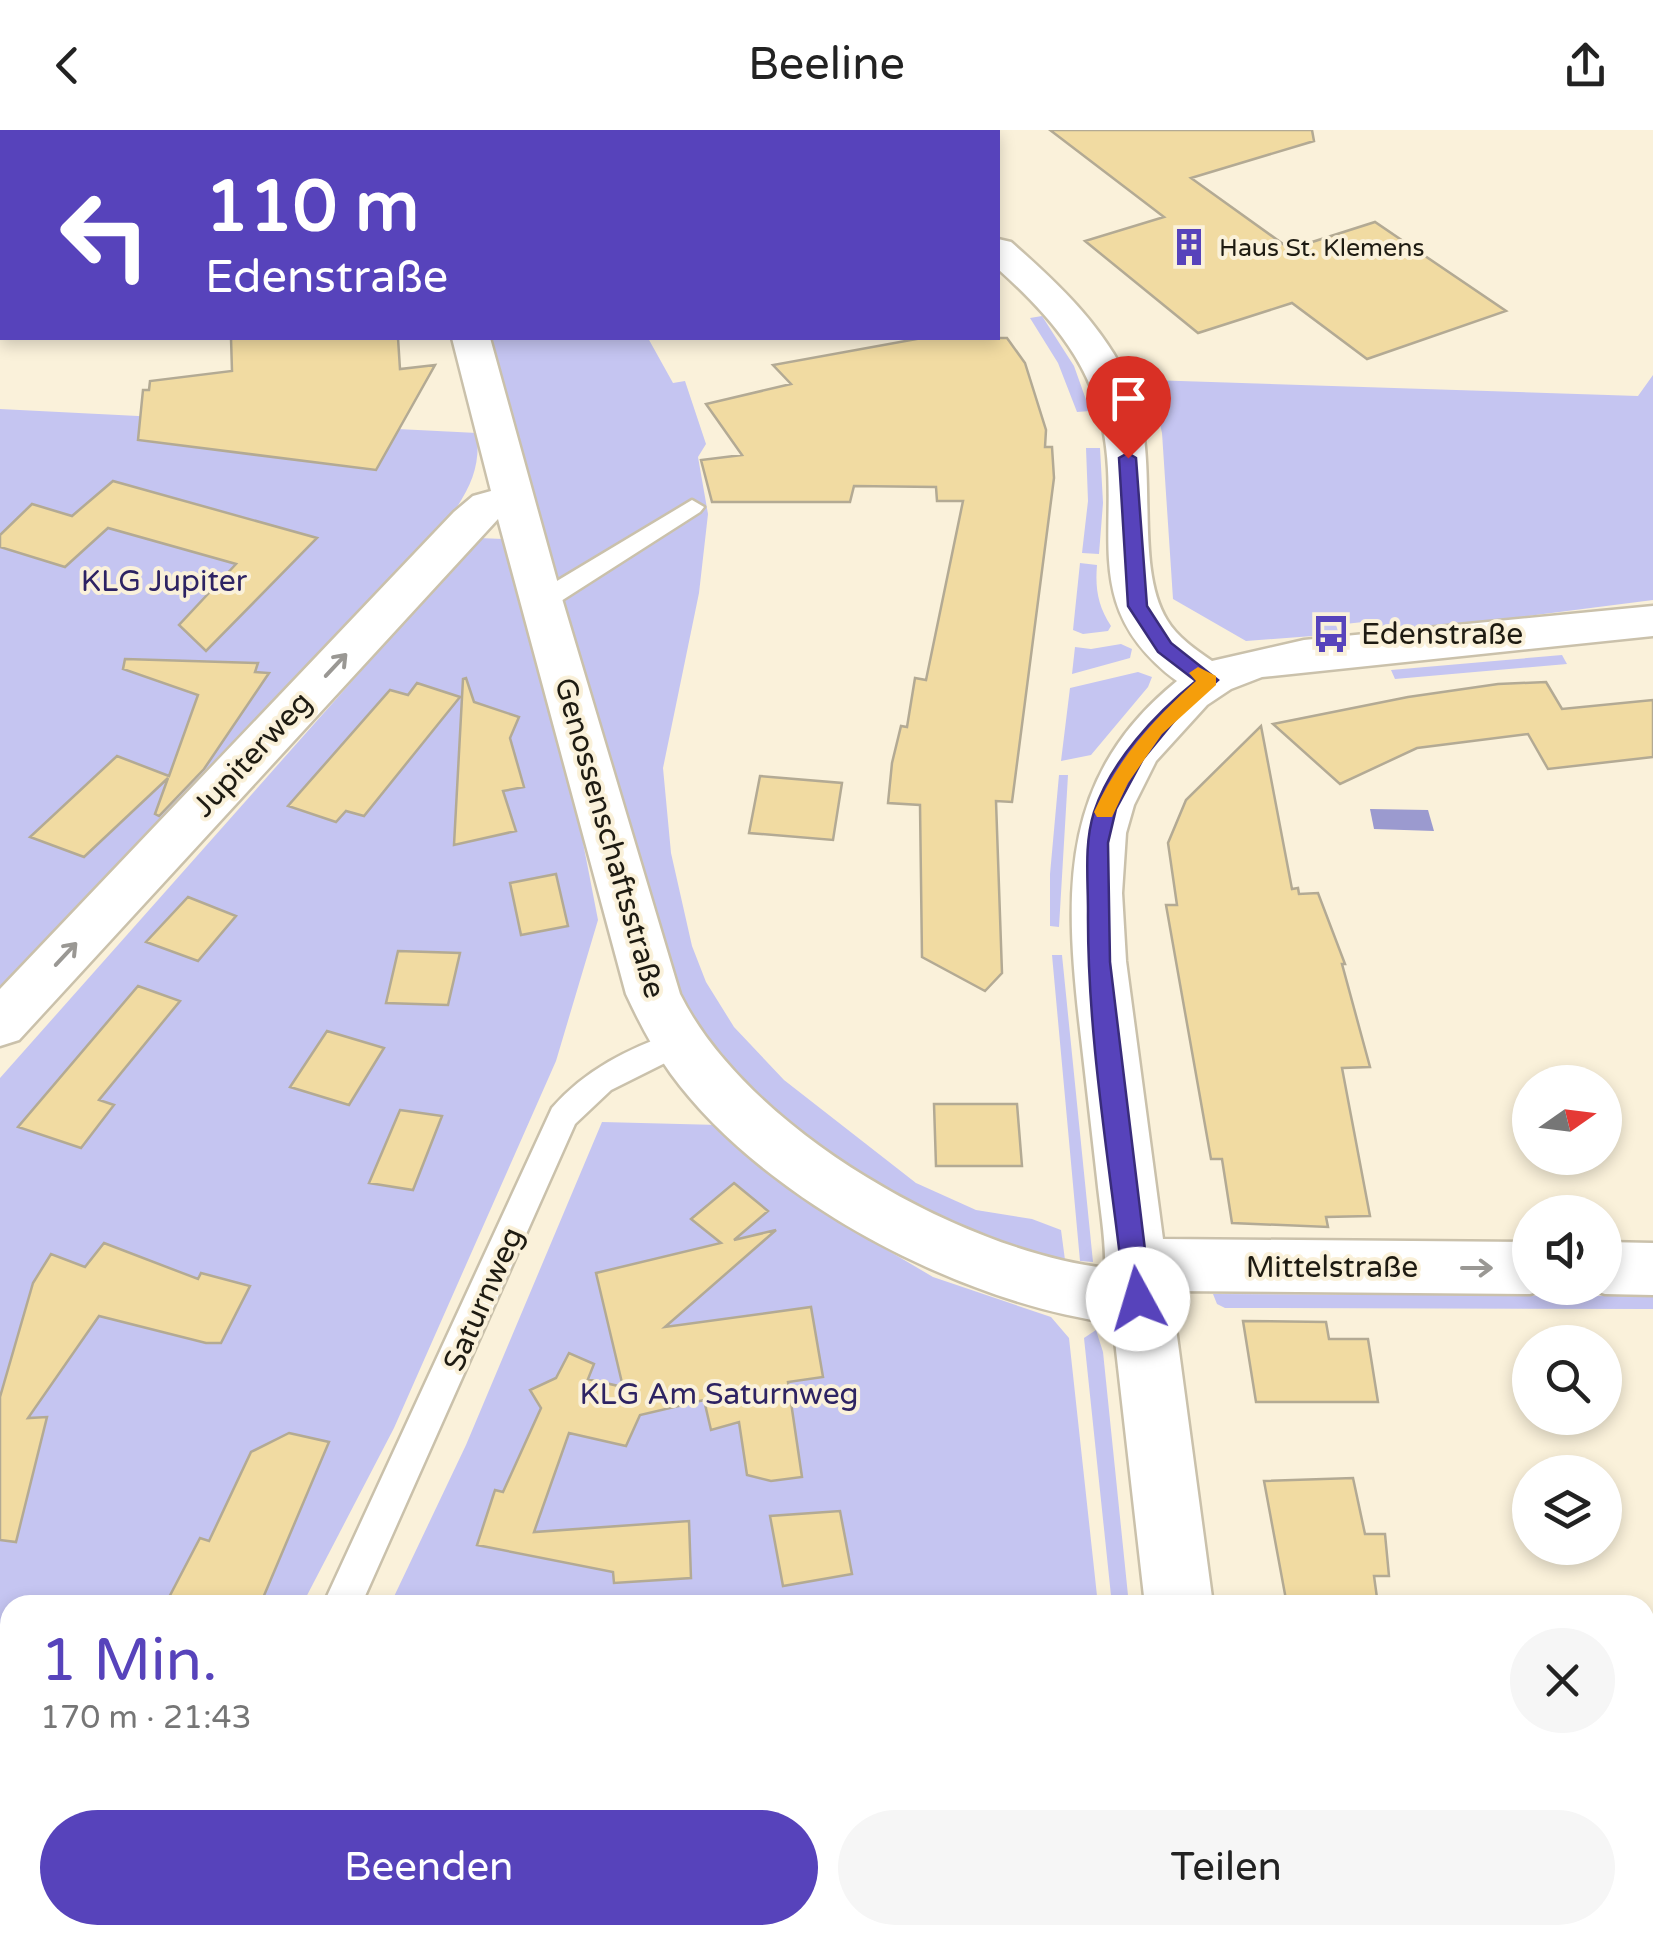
<!DOCTYPE html>
<html lang="de">
<head>
<meta charset="utf-8">
<style>
	body { margin:0; font-family:"Varela Round",sans-serif; background:#f6f6f6; color:#222; height:100vh; display:flex; flex-direction:column; font-size:38px; white-space:nowrap }
	* { box-sizing:border-box; margin:0 }
	p { font-size:32px; color:#767676 }
	.icon { flex:none; width:55px; height:55px; fill:none; stroke:currentColor; stroke-width:2; stroke-linecap:round; stroke-linejoin:round }
	.map { position:relative; flex:1; overflow:hidden }
	.sheet { position:absolute; left:0px; top:1465px; width:1655px; height:350px; display:flex; flex-direction:column; background:#fff; border-radius:30px 30px 0 0; box-shadow:0 5px 15px #0003 }
	.sheet>* { flex:none }
	.banner { position:absolute; left:0px; top:0px; width:1000px; height:210px; box-shadow:0 5px 15px #0003; background:#5743bb; color:#fff; overflow:hidden }
	.needle { width:65px; rotate:76deg }
	.tools { position:absolute; left:1512px; top:935px; display:grid; gap:20px }
	.tools a { display:grid; place-items:center; width:110px; height:110px; border-radius:50%; background:#fff; box-shadow:0 5px 15px #0003; font-size:50px }
	.pin { position:absolute; display:grid; place-items:center; width:85px; height:85px; color:#fff; margin:-102px -42px; border-radius:50% 50% 50% 0; rotate:-45deg; box-shadow:0 0 10px #0007 }
	.pin .icon { rotate:45deg }
	.me { position:absolute; width:110px; margin:-55px; rotate:354deg; stroke-linejoin:round; filter:drop-shadow(0 0 8px #0008) }
	.turn { display:flex; align-items:center; gap:35px; height:210px; padding:0 40px; font-size:45px }
	.turn .icon { width:130px; height:130px; stroke-width:2.5 }
	.turn b { display:block; font-size:70px; line-height:85px }
	.round { display:grid; place-items:center; flex:none; width:105px; height:105px; border-radius:52px; background:#f6f6f6 }
	.summary { display:flex; align-items:center; justify-content:space-between; height:170px; padding:0 40px }
	h1 { font-size:60px; font-weight:600; line-height:75px; color:#5743bb }
	.primary-button { display:flex; gap:20px; margin-top:auto; padding:20px 40px }
	.primary-button a { flex:1; height:115px; border-radius:60px; background:#5743bb; color:#fff; font-size:40px; font-weight:600; line-height:115px; text-align:center }
	.primary-button a+a { background:#f6f6f6; color:#222 }
	header { display:flex; justify-content:space-between; align-items:center; height:130px; padding:0 40px; background:#fff; font-size:45px; font-weight:600 }
	.map>svg:first-child { display:block }
</style>
</head>
<body>
<header><svg class="icon" aria-label="back" viewBox="0 0 24 24"><path d="M15 5l-7 7 7 7"/></svg>Beeline<svg class="icon" aria-label="share" viewBox="0 0 24 24"><path d="M12 15V3M7 8l5-5 5 5M5 13v7h14v-7"/></svg></header>
<div class="map">
<svg width="1653" height="1815" viewBox="0 0 1653 1815">
	<rect width="100%" height="100%" fill="#faf1da"/>
	<path fill="#c5c5f1" d="M1042,186L1074,236L1090,281L1077,282L1058,233L1030,188Z
		M490,208H648L673,253L685,251L706,314L698,327L708,384L699,463L663,638L671,723L692,816L706,852L734,897L784,950L916,1053L976,1080L1032,1089L1061,1100L1065,1130C1022,1121 981,1111 941,1093C878,1065 818,1016 766,971C748,956 721,941 709,921C657,842 628,719 611,626L602,627Z
		M1653,245V470L1380,505L1372,491L1336,495L1339,504L1246,511L1173,469L1162,303L1150,250L1638,266Z
		M0,279L477,303C480,333 473,352 457,377L0,867Z
		M1086,318H1100L1103,373L1099,424L1082,423L1088,371Z
		M479,408L503,409L580,697L598,790L556,931L394,1298L302,1475H10V1805H116L110,1815H0V948Z
		M1080,433L1097,435C1095,459 1098,476 1111,496L1108,501L1083,504L1073,500Z
		M1121,514L1132,519L1130,528L1072,544L1075,517L1091,519Z
		M1562,525L1567,534L1395,549L1391,540Z
		M1138,542L1152,547L1148,557L1091,625L1061,631L1070,558Z
		M1059,645H1068L1059,797L1050,796V744Z
		M1052,825H1062L1093,1132L1080,1131Z
		M602,992L719,995L838,1091L933,1147L1051,1187L1069,1208L1098,1475H390L466,1315Z
		M1213,1164L1653,1166V1179L1225,1178L1217,1174Z
		M1096,1200L1103,1222L1129,1475H1112L1084,1208Z
		M219,1805H1177L1181,1815H214Z"/>
	<path fill="#9b9acf" d="M1370,679L1428,680L1434,701L1374,699Z"/>
	<path fill="#f1dba2" stroke="#b3aa94" stroke-width="2.5" d="M1050,0H1312L1314,11L1191,48L1290,119L1375,92L1506,181L1367,229L1292,173L1198,203L1085,111L1164,87Z
		M231,208H398L400,239L435,235L376,340L138,310L143,260H149L150,251L232,241Z
		M922,208H1007L1025,233L1046,300L1045,317H1052L1054,348L1012,672L996,671L1002,843L985,861L922,827L920,675L888,673L892,633L901,596L907,597L915,548L926,550L963,371H937L936,357L854,356L850,372H712L701,330L742,325L706,274L791,254L773,235Z
		M113,351L317,408L206,521L179,495L236,434L108,398L65,437L0,417V405L32,374L72,386Z
		M125,529L258,533L255,542L269,543L204,639L159,686L155,684L168,648L84,727L30,707L117,626L169,646L198,565L123,539Z
		M466,548L474,572L519,587L510,608L524,657L503,661L516,701L454,715L463,549Z
		M1546,552L1562,579L1653,570V627L1548,639L1528,604L1417,618L1340,654L1273,594L1408,567L1498,554Z
		M417,553L460,567L364,686L346,681L336,692L288,676L390,560L408,565Z
		M1261,596L1292,759L1298,758L1299,764L1318,763L1345,834H1342L1370,937L1342,938L1370,1086L1326,1087L1328,1097L1232,1093L1222,1029H1211L1166,775H1177L1168,713L1186,670Z
		M760,646L842,653L833,710L749,703Z
		M556,744L568,796L521,805L510,753Z
		M188,767L236,786L198,831L146,812Z
		M398,821L460,823L448,875L386,873Z
		M138,856L180,871L99,970L114,975L81,1018L18,997Z
		M327,901L384,918L349,975L290,957Z
		M934,974H1017L1022,1036H936Z
		M400,980L442,986L413,1060L369,1053Z
		M734,1053L768,1081L734,1110L776,1100L665,1197L811,1177L823,1247L788,1252L802,1347L771,1351L747,1345L739,1292L711,1300L704,1270L640,1285L626,1316L569,1303L534,1402L689,1391L691,1448L614,1453L613,1442L477,1415L495,1360L503,1362L541,1278L530,1260L556,1248L569,1223L594,1234L588,1249L623,1257L596,1143L721,1113L691,1089Z
		M104,1113L198,1149L201,1143L250,1156L221,1213H206L99,1186L28,1288L47,1287L16,1412L0,1410V1267L33,1153L51,1124L85,1137Z
		M1243,1191L1326,1192L1329,1209H1368L1378,1272H1256Z
		M289,1303L329,1312L260,1475H165L200,1408L209,1411L251,1322Z
		M1353,1348L1365,1404H1385L1389,1446H1374L1378,1475H1287L1264,1351Z
		M840,1381L852,1444L783,1456L770,1386Z"/>
	<g fill="none" stroke-linecap="round" stroke-linejoin="round">
		<g stroke="#cac1ab" stroke-width="5">
			<path id="service" d="M692,370L704,377L700,382L550,478H532L529,472L532,466Z
				M676,902L687,906L691,914L687,922L611,960L575,994L361,1475H323L552,978C585,940 629,918 676,902Z
				M140,1805H184L180,1815H136Z"/>
		</g>
		<g stroke="#cac1ab" stroke-width="5">
			<path id="minor" d="M399,0H433L434,2H400Z
				M827,0H863L864,2H829Z
				M998,109L1011,112C1060,155 1111,203 1134,265C1160,332 1133,435 1167,490C1177,507 1196,520 1212,531L1304,510L1653,476V506L1262,547L1231,559L1207,575L1156,631L1134,675L1126,703L1122,763L1126,831L1163,1109L1530,1112V1158H1549L1530,1164L1171,1161L1213,1475H1145L1113,1193C960,1173 763,1070 671,944C653,919 639,892 626,864L498,389L19,910L0,916V859L454,382L473,366L491,361L452,208H490L563,472L680,864C747,999 959,1120 1105,1138C1106,1110 1100,1078 1097,1048C1091,995 1085,942 1079,890C1064,755 1062,644 1177,551C1072,473 1126,393 1101,289C1087,227 1044,180 998,139Z
				M1605,1112L1653,1113V1165L1605,1164L1586,1158H1605Z
				M1236,1805H1312L1316,1815H1240Z"/>
		</g>
		<use href="#service" fill="#fff" fill-rule="evenodd"/>
		<use href="#minor" fill="#fff" fill-rule="evenodd"/>
	</g>
	<defs><path id="oneway-shaft" d="M-6 0H5M1.5-3L5.5 0L1.5 3" fill="none" stroke-width="1.6" stroke-linecap="round" stroke-linejoin="round" transform="scale(2.5)"/></defs>
	<g stroke="#9a9894">
		<use href="#oneway-shaft" transform="translate(336 535) rotate(-47)"/>
		<use href="#oneway-shaft" transform="translate(66 824) rotate(-47)"/>
		<use href="#oneway-shaft" transform="translate(1477 1138)"/>
	</g>
	<path fill="#5743bb" stroke="#392c7a" stroke-width="2.5" d="M1128,323L1136,328L1147,476L1171,513L1218,550L1180,584L1143,629L1116,679L1108,713L1110,832L1151,1169L1147,1177L1138,1180L1129,1177L1125,1169C1111,1041 1087,910 1088,781C1088,748 1084,714 1094,682C1111,631 1155,584 1196,551L1158,522L1128,476L1119,328Z"/>
	<path fill="#f59e0b" d="M1198,537L1216,546V555L1162,604L1128,653L1112,687H1097L1094,682C1120,626 1151,592 1196,551L1189,543Z"/>
	<defs>
		<g id="building-bare" transform="scale(3)"><path d="M-4-6H4V6H1V3H-1V6H-4ZM-2.5-4.3h1.7v1.8h-1.7ZM.8-4.3h1.7v1.8H.8ZM-2.5-1h1.7V.8h-1.7ZM.8-1h1.7V.8H.8Z" fill="#5743bb" stroke="#faf1da" stroke-width="2.5" paint-order="stroke"/></g>
		<g id="bus-bare" transform="scale(3)"><path d="M-5-6H5V4H4V6H2V4H-2V6H-4V4H-5ZM-3.5-4V0h7V-4ZM-3.5 1.2v1.5H-2V1.2ZM2 1.2v1.5H3.5V1.2Z" fill="#5743bb" stroke="#faf1da" stroke-width="2.5" paint-order="stroke"/></g>
	</defs>
	<g fill-rule="evenodd">
		<use href="#building-bare" x="1189" y="117"/>
		<use href="#bus-bare" x="1331" y="504"/>
	</g>
	<g text-anchor="middle" stroke-width="8" stroke-linejoin="round" paint-order="stroke">
		<g font-size="25" fill="#1e1b12" stroke="#faf1da" text-anchor="start">
			<text x="1219" y="126">Haus St. Klemens</text>
		</g>
		<g font-size="30" fill="#2d2363" stroke="#faf1da">
			<text x="164" y="461">KLG Jupiter</text>
			<text x="719" y="1274">KLG Am Saturnweg</text>
		</g>
		<g font-size="30" fill="#1e1b12" stroke="#faf1da" text-anchor="start">
			<text x="1361" y="514">Edenstraße</text>
		</g>
		<g font-size="30" fill="#1e1b12" stroke="#faf1da">
			<text transform="translate(252 624) rotate(-47)" y="10">Jupiterweg</text>
			<text transform="translate(610 708) rotate(74)" y="10">Genossenschaftsstraße</text>
			<text x="1332" y="1147">Mittelstraße</text>
			<text transform="translate(483 1169) rotate(-66)" y="10">Saturnweg</text>
		</g>
	</g>
</svg>
<div class="tools">
<a><svg class="needle" viewBox="-14 -14 28 28"><path d="M0-13l5 13h-10z" fill="#e53935"/><path d="M0 13l5-13h-10z" fill="#767676"/></svg></a>
<a><svg class="icon" aria-label="sound" viewBox="0 0 24 24"><path d="M4 9h4l5-4v14l-5-4H4zM17 9q2 3 0 6"/></svg></a>
<a><svg class="icon" aria-label="search" viewBox="0 0 24 24"><circle cx="10" cy="10" r="6"/><path d="M15 15l6 6"/></svg></a>
<a><svg class="icon" aria-label="layers" viewBox="0 0 24 24"><path d="M12 4l9 5-9 5-9-5zM3 14l9 5 9-5"/></svg></a>
</div>
<div class="pin" style="left:1128px;top:328px;background:#d93025"><svg class="icon" aria-label="arrive" viewBox="0 0 24 24"><path d="M6 21V4h12l-3 4 3 4H6"/></svg></div>
<svg class="me" style="left:1138px;top:1169px" viewBox="-20 -20 40 40"><circle r="19" fill="#fff"/><path d="M0-13L10 11 0 6-10 11z" fill="#5743bb"/></svg>
<div class="banner">
<div class="turn"><svg class="icon" aria-label="left" viewBox="0 0 24 24"><path d="M17 20v-9H6M10 6l-5 5 5 5"/></svg><div><b>110 m</b>Edenstraße</div></div>
</div>
<section class="sheet">
<div class="summary"><div><h1>1 Min.</h1><p>170 m · 21:43</p></div><a class="round"><svg class="icon" aria-label="close" viewBox="0 0 24 24"><path d="M6 6l12 12M18 6L6 18"/></svg></a></div>
<div class="primary-button"><a>Beenden</a><a>Teilen</a></div>
</section>
</div>
</body>
</html>
